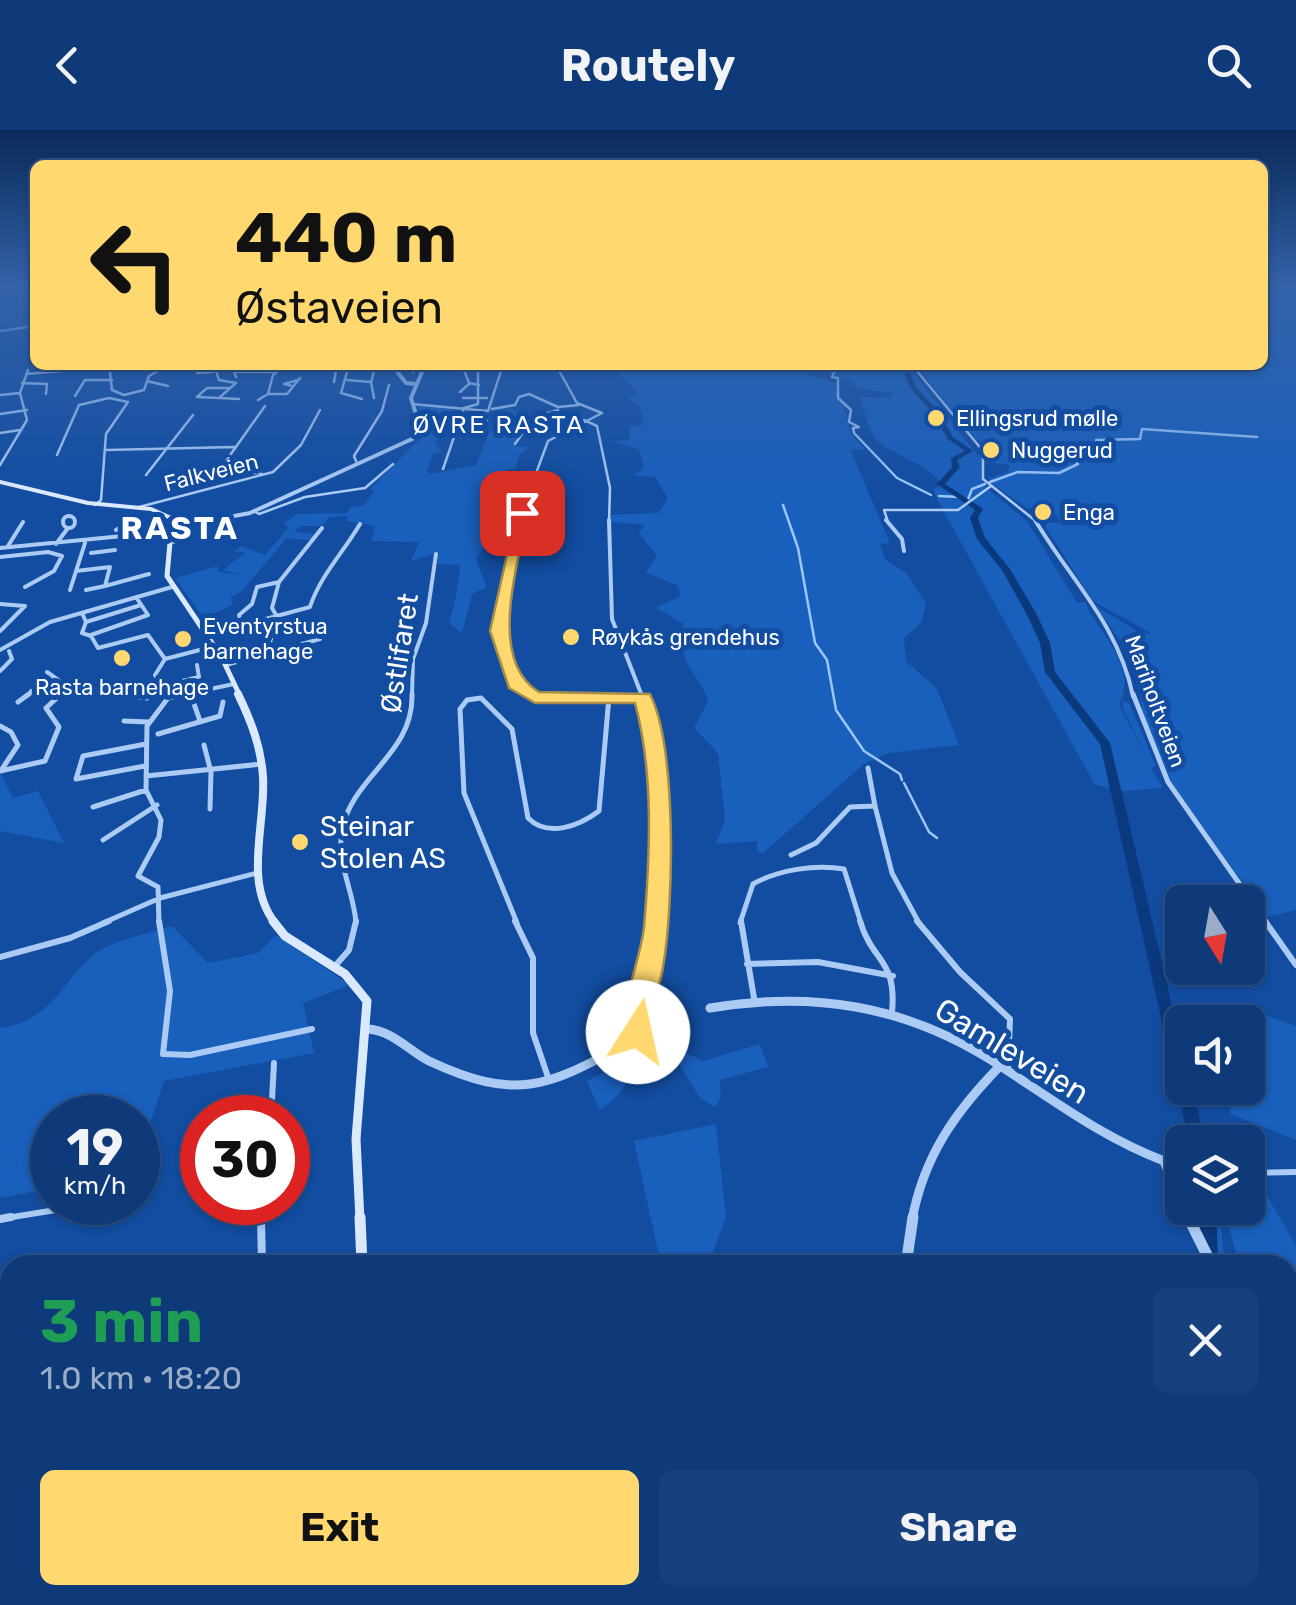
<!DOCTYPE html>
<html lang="en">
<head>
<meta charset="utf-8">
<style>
	body { margin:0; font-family:Rubik,sans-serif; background:#17417e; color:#f1f3f6; height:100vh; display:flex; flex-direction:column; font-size:38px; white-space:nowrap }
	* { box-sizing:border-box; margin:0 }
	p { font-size:32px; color:#9badc6 }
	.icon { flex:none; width:55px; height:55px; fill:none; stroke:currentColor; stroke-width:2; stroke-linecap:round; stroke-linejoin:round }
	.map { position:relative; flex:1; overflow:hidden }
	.drawer { position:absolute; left:0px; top:1125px; width:1298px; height:350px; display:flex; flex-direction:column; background:#0e3a79; border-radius:30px 30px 0 0; box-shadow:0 2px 8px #0004,0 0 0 2px #2e548a }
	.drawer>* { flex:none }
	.top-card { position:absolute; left:30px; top:30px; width:1238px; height:210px; border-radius:15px; box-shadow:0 2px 8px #0004,0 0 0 2px #2e548a; background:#ffd86f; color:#111; overflow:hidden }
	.needle { width:65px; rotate:169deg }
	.tools { position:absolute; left:1165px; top:755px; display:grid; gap:20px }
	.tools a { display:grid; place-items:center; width:100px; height:100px; border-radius:15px; background:#0e3a79; box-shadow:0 2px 8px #0004,0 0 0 2px #2e548a; font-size:50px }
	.speed { position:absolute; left:30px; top:965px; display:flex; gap:20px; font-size:50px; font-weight:700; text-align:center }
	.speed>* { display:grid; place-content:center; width:130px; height:130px; border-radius:50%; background:#0e3a79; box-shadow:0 2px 8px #0004,0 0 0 2px #2e548a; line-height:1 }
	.speed small { font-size:25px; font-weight:400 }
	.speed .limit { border:15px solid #d22; background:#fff; color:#111 }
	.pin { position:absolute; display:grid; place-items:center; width:85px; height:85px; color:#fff; margin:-42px; border-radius:20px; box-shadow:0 5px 15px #0006 }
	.me { position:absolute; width:110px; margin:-55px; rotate:10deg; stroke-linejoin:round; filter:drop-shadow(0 0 8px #0008) }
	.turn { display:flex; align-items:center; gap:35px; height:210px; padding:0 40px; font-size:45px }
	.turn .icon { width:130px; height:130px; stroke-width:2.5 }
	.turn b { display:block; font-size:70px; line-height:85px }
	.round { display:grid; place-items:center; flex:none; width:105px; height:105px; border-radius:15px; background:#17417e }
	.overview { display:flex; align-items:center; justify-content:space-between; height:170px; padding:0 40px }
	h1 { font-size:60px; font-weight:700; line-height:75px; color:#1e9e55 }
	.primary-button { display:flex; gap:20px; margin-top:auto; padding:20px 40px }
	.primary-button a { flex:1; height:115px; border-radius:15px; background:#ffd86f; color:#111; font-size:40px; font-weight:700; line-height:115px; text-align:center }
	.primary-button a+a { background:#17417e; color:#f1f3f6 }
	header { display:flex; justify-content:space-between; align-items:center; height:130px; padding:0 40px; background:#0e3a79; font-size:45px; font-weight:700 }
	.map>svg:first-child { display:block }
</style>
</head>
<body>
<header><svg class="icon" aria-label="back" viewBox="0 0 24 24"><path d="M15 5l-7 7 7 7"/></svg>Routely<svg class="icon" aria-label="search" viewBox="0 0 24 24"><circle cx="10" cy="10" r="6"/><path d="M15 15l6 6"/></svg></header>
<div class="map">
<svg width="1296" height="1475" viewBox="0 0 1296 1475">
	<rect width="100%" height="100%" fill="#124da1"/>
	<path fill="#195fbc" d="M1284,155H1296V780L1267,787L1172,653L1145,592L1132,528L1096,476L1135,500L1154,505L1093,471L1046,398V392L1061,393L1051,378H1027L991,353L989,348L1008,342L1009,335L986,332V327L998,328L1001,322L975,308L916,235H1262L1263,157H1287Z
		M634,235H777L838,254L851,304L865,320L850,319L890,413L880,414L885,429L907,444L926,474L921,493L904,508L906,531L937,559L959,615L889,623L864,634L763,723L757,721V711L716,714L725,690L718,623L694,598L708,571C702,550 687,541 682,519L670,514L684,494L656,478L680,466L678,456L646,442L657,426L639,403L645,395L610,392L611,385L658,383L668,369L655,347L634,346L644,337L639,319L614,312L630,309V296L643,295L640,277L628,269L638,263L619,244Z
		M803,235H907L977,325L982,326L983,355L1027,391L1077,473L1085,472C1098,504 1139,534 1119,575L1146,627L1123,579L1122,571L1129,573L1156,636L1151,638L1163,658L1124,661L1095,655L938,371L933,359L943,355C924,330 885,324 873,305C867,294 864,278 860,267L890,268L894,263L857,258L854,252Z
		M417,274H436L457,281L441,283L438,297L442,301L435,313L442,321L433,324L427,341L431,344L476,335L493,293L500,291L498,284H491L509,278L529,290L513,316L529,317L520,324L515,339H507L502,354L506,356L504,379L519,384H498L490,394L488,411L501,413L486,415L476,429L487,457L472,464L462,503L449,493C455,474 458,457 460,435L437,434L439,422L411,431L419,412L372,411L375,396L347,391V386L330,387L321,396H300L294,402L316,404L312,410L286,409L241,462L231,467L232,475L209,486L218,500L214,502L175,448L218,436V442L241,445L223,440L246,422H233L241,416L265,425L288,398L284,393L297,384L347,383L350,377L363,376L375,361L370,359L423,306L425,294Z
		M0,642L13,668L38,661L64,713L0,701Z
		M172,796L208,833L258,823L276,805L350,855L303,873L314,923L164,951L138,1030V988H52V1058L0,1068V898C58,891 67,837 104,818C124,808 150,803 172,796Z
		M1236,875L1296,896V1010L1230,984L1231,958H1248V892H1235Z
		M656,909L703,931L760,914L768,937L720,950L721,968L715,977L700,968L675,927C634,919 629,966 599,980L587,951L630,930L635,917Z
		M716,994L726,1087L708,1135H661L634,1011Z
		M1248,1049L1258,1050L1296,1116V1347L1288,1315V1135H1239L1224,1078H1248Z
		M1192,1078H1219L1225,1135H1221Z
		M1288,1455L1292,1475H1201L1199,1465H1288Z
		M453,1465H548L545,1475H453Z"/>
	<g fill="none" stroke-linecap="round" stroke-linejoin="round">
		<path stroke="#9dc5f8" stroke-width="2.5" d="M0,201L35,196
			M829,235L835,240L832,247L838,248V268L851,280L849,292L859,297L853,298L854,303L897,348L931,365
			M990,352L1018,342L1059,343L1078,334L1071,323L1096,316V310L1140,309L1142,299L1257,307
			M939,366L959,367
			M967,372L972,359L985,354
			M783,375L798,418L815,513L827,530L836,580L864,621L900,644L902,650
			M904,653L929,702L937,708"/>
		<path fill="#0b397d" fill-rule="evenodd" d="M901,235H907L916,257L937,280L953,307L973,321L957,330L960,337L945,354L983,379L978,388L985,408L1010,439L1036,483L1050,513L1055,542L1110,613L1182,917V958H1193L1205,1012H1189L1177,958L1179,953L1174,947L1100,614L1045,542L1040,513L1026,483L1002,440L977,409L970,388L975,380L937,354L952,337L951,328L965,321L948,309L932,282L910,258Z
			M1198,1078H1216L1218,1130L1216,1135H1202L1200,1130Z
			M1206,1465H1228L1229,1475H1207Z"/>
		<path stroke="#abcbf5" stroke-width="2.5" d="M200,235L197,243L213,242
			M214,235L219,250L236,253
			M230,235L234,242
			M349,235L341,263L362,269
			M408,235L413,242
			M462,235L469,253L479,255
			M912,235L983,321V349L1037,392
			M110,243L112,260L124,265L144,260L149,246L169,235
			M26,244L88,239
			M236,247L234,242H276
			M347,250L371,252L374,268
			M147,251L168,256
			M334,252L336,241
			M371,252L375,238
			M22,253L47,254L46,264
			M292,256L284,254L298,250
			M230,258H207L197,267L219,268L236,253
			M460,262L470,253
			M268,264H287L300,248
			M0,265L20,263
			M75,266L85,250H112
			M219,268L239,269
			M463,268H487
			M258,270L268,264L273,245L286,235
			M412,274L488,281L503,235
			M464,278L478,274V236
			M492,279L515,275L519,267L529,264L558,277L579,275
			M0,284L27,280
			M584,290L597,296L610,358L609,392
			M456,291L487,290
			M456,300L481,306
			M0,303L20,300
			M515,314L534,287L558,280
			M106,320L235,317
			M57,325L79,275L109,268L128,272L106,304L101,370L95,375
			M356,331L354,326L382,281L389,255
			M0,335L27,290L20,263L28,240
			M443,339L463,281
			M262,344L221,338L265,276
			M146,345L193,285
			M139,377L273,342L301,315L320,280
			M254,381L259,384L305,367L365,358L393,334
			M119,387L126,392
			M518,392L548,311L602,283L577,273L556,235
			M888,392L884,380H958L991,356"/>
		<path stroke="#abcbf5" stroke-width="4" d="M63 392a6 6 0 1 1 12 0a6 6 0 1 1-12 0Z
			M519,390C504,445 481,513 522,561L528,566H549
			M609,390L612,489L642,566
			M886,390L902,409L904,421
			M1035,390C1072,452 1118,494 1133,566
			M116,400L127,393L122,390
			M56,414L68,398
			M8,416L23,392
			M0,418L174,401
			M91,423L115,420
			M0,427L48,422L62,426L54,441L25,457
			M76,441L110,437L105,456L149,444
			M70,460L85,413
			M86,460L105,456
			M0,474L25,476L0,501
			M82,483L86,492L82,503L91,506L98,518L148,505L165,529L215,516
			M86,492L141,475
			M241,496L239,485L252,474L257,457L279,452
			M225,500L310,477C320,446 343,423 360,394
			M91,505L148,485L136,467
			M0,520L50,492L172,457
			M273,520L270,511L279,490L272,478L279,452L322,398
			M165,529L155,545L167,566
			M226,535L320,509
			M0,541L12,529L9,521
			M47,542L61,552
			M31,561L48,563
			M26,566L52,546
			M59,566L73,553
			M140,566L144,560L199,547L197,535
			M149,566L155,560
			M177,566L234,554
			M412,566L413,529L426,493L436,424"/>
		<path stroke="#abcbf5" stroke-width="5" d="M141,564L139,567L147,568L151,564
			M166,564L168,568
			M525,564L643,567
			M641,564L659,630L656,793
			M1133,564L1168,652L1267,793
			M193,571L200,591
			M18,572L29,564
			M124,591L149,592
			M0,596L11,602L18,615L2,639
			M158,604L220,586L223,572
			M204,615L211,642L210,679
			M145,636L76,649L83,626L146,614
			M0,641L45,631L59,597L46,578L61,564
			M146,646L262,634
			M875,676L892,743L919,793
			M93,677L146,660
			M103,710L157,675
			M791,725L816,713L850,677L875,676L868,638
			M103,793L160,768L257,743
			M159,793L158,757L138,746L159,707L161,690L146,660L147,596L168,568L188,564
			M356,793C354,762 336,733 342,700C352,646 414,624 412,564
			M517,793L464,663L460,579L467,570L481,568L512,599L528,688C548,708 579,696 599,681L609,567
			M740,793L753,754C778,740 815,734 844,739L861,793"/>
		<path stroke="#abcbf5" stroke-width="6" d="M159,791L170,861L163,924L190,925L312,899
			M515,791L533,828V903L549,950
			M741,791L754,868
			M860,791C873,834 897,828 892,883
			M917,791L960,842L1010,889L1008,941
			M1265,791L1296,835
			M0,827L70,808L109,791
			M747,834L818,832L893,846
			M335,836L349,820L356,791
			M640,907C633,877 654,826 656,791
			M271,988L274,933
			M1164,1031L1182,1035
			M1248,1043L1296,1042
			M261,1072V1090
			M0,1089L105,1072"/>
		<path stroke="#abcbf5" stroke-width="8" d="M261,1087L262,1135
			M0,1089L11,1087
			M0,1204H10
			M0,1461L10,1442
			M287,1465V1475"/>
		<path stroke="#abcbf5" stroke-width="4" d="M392,235L406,253L416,254
			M203,392L250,383L412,309L420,297L411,268L425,235"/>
		<path stroke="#abcbf5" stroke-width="5" d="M187,395L216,390"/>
		<path stroke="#abcbf5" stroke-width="9" d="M710,878C812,861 903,875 991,930C1048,966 1100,1007 1164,1031L1182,1076
			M368,899C393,901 408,920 429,931C525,976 553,952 640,907
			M1183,1078L1189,1090
			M912,1090C924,1026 955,982 1000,936"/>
		<path stroke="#abcbf5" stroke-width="11" d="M1188,1087L1212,1135
			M906,1135L913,1087
			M1288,1390L1296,1429
			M831,1475L838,1465"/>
		<path stroke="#dbe9fe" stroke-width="4" d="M0,352L88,373L151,379L180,392
			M171,387L173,392"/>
		<path stroke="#dbe9fe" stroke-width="5" d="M172,390L167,446L222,528L240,566
			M174,411L189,396L175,390"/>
		<path stroke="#dbe9fe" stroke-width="8" d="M238,564C251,591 261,616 263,647C266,694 243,752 275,793"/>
		<path stroke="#dbe9fe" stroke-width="9" d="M273,791L285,806L345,844L367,871L356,1009L360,1090"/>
		<path stroke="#dbe9fe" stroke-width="11" d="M360,1087L362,1135
			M394,1465L395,1475"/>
	</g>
	<linearGradient id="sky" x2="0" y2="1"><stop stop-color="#0a2a59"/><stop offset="0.43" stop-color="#3362a8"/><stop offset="1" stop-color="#3362a8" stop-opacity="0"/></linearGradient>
	<rect width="1296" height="361" fill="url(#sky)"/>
	<path fill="#ffd86f" stroke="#a68c48" stroke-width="2.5" d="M517,380L528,383C519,431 486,530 539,562L650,564C677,617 674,776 663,837C661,852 655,866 651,881C649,892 652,900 647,911H628C616,884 641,829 644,797C650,725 654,643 635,573H535L509,558L490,501Z"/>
	<g fill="#ffd86f" stroke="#124da1" stroke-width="4">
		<circle cx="936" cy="288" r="10"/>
		<circle cx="991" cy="320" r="10"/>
		<circle cx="1043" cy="382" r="10"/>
		<circle cx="571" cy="507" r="10"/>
		<circle cx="183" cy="509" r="10"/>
		<circle cx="122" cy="528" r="10"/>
		<circle cx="300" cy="712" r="10"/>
	</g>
	<g text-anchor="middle" stroke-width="10" stroke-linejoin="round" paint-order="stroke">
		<g font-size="22" fill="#fff" stroke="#124da1" text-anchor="start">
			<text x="956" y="296">Ellingsrud mølle</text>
			<text x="1011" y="328">Nuggerud</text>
			<text x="1063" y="390">Enga</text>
			<text x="203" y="504">Eventyrstua<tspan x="203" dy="25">barnehage</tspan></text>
			<text x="591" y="515">Røykås grendehus</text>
			<text x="122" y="565" text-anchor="middle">Rasta barnehage</text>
		</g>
		<g font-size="22" fill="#fff" stroke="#124da1">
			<text transform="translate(211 342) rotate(-14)" y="8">Falkveien</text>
			<text transform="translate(1156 571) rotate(70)" y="8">Mariholtveien</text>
		</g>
		<g font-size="25" letter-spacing="2.5" fill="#fff" stroke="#124da1">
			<text x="499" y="303">ØVRE RASTA</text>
		</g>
		<g font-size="28" fill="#fff" stroke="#124da1">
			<text transform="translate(399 523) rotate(-81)" y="10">Østlifaret</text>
		</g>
		<g font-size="28" fill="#fff" stroke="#124da1" text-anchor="start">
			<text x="320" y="706">Steinar<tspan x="320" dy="32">Stolen AS</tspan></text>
		</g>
		<g font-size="32" font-weight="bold" letter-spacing="2.5" fill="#fff" stroke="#124da1">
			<text x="180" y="409">RASTA</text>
		</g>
		<g font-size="32" fill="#fff" stroke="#124da1">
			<text transform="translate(1012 921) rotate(31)" y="11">Gamleveien</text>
		</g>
	</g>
</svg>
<div class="tools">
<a><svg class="needle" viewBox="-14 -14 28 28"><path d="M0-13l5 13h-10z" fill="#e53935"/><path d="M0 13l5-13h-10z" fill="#9badc6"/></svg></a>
<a><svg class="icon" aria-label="sound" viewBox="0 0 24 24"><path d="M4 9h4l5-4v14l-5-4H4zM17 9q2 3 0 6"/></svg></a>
<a><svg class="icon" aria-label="layers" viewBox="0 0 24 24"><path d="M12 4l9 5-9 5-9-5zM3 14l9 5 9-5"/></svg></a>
</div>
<div class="speed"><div>19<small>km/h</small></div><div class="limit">30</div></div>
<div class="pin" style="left:522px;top:383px;background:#d93025"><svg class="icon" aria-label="arrive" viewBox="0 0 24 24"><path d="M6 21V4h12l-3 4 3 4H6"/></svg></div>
<svg class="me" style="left:638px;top:902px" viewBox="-20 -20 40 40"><circle r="19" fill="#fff"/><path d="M0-13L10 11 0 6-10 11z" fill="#ffd86f"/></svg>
<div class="top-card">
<div class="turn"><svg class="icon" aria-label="left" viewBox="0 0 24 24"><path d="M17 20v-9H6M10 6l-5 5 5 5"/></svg><div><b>440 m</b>Østaveien</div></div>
</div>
<section class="drawer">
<div class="overview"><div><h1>3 min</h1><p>1.0 km · 18:20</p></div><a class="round"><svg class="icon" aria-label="close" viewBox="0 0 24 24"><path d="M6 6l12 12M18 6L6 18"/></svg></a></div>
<div class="primary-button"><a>Exit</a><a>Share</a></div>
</section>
</div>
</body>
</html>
